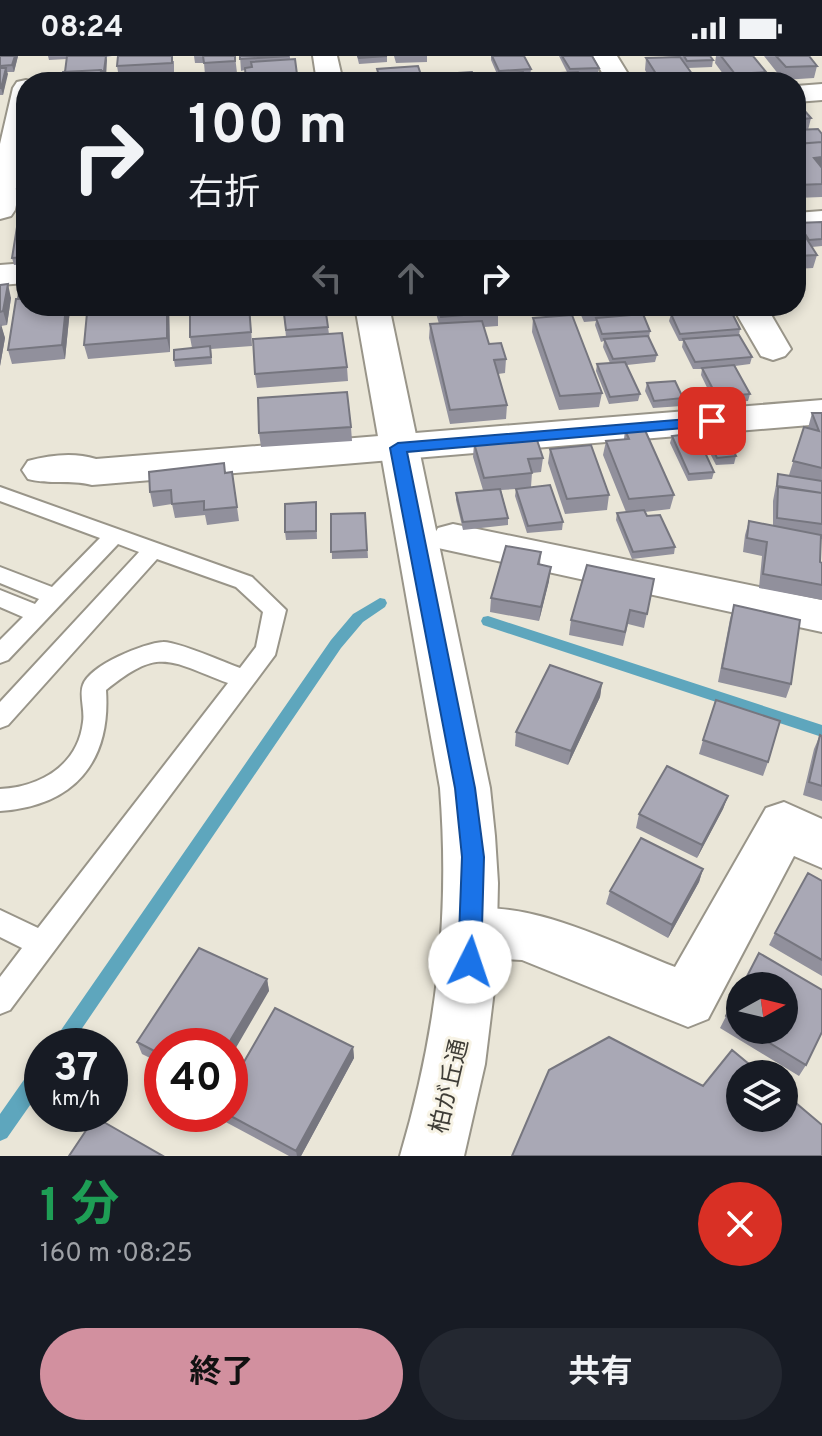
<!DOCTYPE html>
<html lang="ja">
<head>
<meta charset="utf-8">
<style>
	body { margin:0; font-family:Overpass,"Noto Sans JP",sans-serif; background:#242831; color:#f1f3f6; height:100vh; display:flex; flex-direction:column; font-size:30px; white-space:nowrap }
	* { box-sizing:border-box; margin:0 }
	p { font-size:26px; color:#9ea1a6 }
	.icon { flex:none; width:44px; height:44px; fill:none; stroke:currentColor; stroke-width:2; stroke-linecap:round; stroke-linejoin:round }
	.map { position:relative; height:1100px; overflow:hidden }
	.drawer { display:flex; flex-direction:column; background:#171b24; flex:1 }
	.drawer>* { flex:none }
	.guide { position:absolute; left:16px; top:16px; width:790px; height:244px; border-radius:32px; box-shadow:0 4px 12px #0003; background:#171b24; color:#f1f3f6; overflow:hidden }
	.needle { width:52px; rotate:82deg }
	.fabs { position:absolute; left:726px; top:916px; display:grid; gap:16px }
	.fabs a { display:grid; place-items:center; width:72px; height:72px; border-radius:50%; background:#171b24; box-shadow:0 4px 12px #0003; font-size:40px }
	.speed { position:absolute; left:24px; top:972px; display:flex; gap:16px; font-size:40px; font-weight:700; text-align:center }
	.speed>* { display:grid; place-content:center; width:104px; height:104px; border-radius:50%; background:#171b24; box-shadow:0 4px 12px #0003; line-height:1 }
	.speed small { font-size:20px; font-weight:400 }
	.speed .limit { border:12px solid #d22; background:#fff; color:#111 }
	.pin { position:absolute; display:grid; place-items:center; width:68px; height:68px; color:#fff; margin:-34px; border-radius:16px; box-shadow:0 4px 12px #0006 }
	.me { position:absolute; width:88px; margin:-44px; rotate:4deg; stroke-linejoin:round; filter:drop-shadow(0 0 6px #0008) }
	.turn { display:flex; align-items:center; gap:28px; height:168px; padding:0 40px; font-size:36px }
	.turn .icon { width:104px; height:104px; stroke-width:2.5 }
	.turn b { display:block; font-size:56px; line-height:68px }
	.lanes { display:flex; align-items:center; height:76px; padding:0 40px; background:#0003; justify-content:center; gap:40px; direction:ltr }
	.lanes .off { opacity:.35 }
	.round { display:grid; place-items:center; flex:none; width:84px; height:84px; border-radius:42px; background:#242831 }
	.summary { display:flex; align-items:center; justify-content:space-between; height:136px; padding:0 40px }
	h1 { font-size:48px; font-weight:700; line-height:60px; color:#1e9e55 }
	.cta { display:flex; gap:16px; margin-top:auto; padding:16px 40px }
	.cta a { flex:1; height:92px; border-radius:48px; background:#d2909f; color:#111; font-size:32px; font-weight:700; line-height:92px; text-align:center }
	.cta a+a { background:#242831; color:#f1f3f6 }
	.status { display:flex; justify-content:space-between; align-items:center; height:56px; padding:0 40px; background:#171b24; direction:ltr }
	.status svg { height:22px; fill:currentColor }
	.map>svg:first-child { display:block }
</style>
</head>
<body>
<div class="status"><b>08:24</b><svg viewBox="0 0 49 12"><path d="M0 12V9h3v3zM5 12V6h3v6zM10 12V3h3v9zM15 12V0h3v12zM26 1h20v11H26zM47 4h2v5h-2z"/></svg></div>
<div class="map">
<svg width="822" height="1100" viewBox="0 0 822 1100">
	<rect width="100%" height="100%" fill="#eae6d8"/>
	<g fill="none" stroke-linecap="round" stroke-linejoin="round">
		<path fill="#5ea6bd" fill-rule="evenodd" d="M380,542L385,543L387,547L385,551L363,566L341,592L70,990H50L331,584L353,558Z
			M488,560L822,669V681L483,569L481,565L483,561Z
			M42,1005V1032L7,1082L0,1085V1058L35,1008Z"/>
		<g stroke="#999589" stroke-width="4">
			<path id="lane" d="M0,431L252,521L286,554L275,599L10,954L0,958V921L22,892L0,881V854L38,872L228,627C169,605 160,590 106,634C111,706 74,750 0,755V733C41,731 78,709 83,666C85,654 79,639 83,629C90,609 144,587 163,586C176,585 224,606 240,612L256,591L263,556L236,531L157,503L8,669L0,672V646L139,496L118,488L8,604L0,607V584L23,561L0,551V534L35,548L39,543L0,527V511L52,531L100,482L0,445Z"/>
		</g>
		<g stroke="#999589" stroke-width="4">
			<path id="street" d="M593,0H617L633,26H607Z
				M26,24L33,26H26V99L15,154L11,160L0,163V88L13,32L17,26Z
				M822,28V44L796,46V30Z
				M822,155V173L796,175V157Z
				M26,207V227L0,229V209Z
				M732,250H766L791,293L785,300L773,304L761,300Z
				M822,344V368L92,429C70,423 50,429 28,423L22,414L28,405C50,399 74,396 96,403Z
				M453,468L822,544V576L438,492L432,482L438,472Z
				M784,746L822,763V812L794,800L708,963L688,971L522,904L473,901L453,894L445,876L453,858C515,835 615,888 675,911L766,752Z"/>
		</g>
		<g stroke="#999589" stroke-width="4">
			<path id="secondary" d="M313,0H337L343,26H317Z
				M355,250H389L490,732L495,780L498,827L496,918L485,1008L464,1100H400C437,975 450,862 440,732Z"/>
		</g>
		<use href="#lane" fill="#fff" fill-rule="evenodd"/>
		<use href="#street" fill="#fff" fill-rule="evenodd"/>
		<use href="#secondary" fill="#fff" fill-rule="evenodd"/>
	</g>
	<path fill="#91909c" d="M0,0H18L14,16H7L3,39H0Z
		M48,0H112L106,1V22H103L104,26L67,3L49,4Z
		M194,0H235L237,17L205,19L204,7H195Z
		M240,0H290V3L241,15Z
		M357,0H387V6L359,8Z
		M394,0H427V6L396,7Z
		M491,0H524L531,13L530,20H525L528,26H496L495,18H497L491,4Z
		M559,0H592L599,12L598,18L580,19L582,22L581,26H544L543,18L567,16Z
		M680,0H710L713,4L712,11L688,12L695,22L694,26H652L645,14L646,2Z
		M716,0H753L766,16L764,26H729L715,7Z
		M764,0H809L817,10L814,22L783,24Z
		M174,5V19L119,22L117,10Z
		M377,13L422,22V26H374H378Z
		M796,45L811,62L808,74L822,78V141L796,142Z
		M26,117V144L21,145L17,132Z
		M796,166L797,168L822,166V190L812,191L817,199L813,212L796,213Z
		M26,171V208L14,209L12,202Z
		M0,229L11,242L7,269L1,270L5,282L0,310Z
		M107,250H169L170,296L88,303L84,289L107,255Z
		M194,250H250L252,290L211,293L212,308L175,311L174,304L192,292L190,281L201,257V252H194Z
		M283,250L328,271L329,278L347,311L348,325L257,332L255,318L286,281Z
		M434,250H496L498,256V270L484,271L489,288L506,303L505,317L498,318L507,349L506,363L450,368L429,282L430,268H439Z
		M577,250H638L637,259L650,275L649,282L657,299L655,306L627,309L640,338L638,345L609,348L596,315L597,308L610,307L603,291L604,285L601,286L595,269L596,265L584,266Z
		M671,250H729L728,253L740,273L739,279L752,301L750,308L735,310L750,338L748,345L715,348L701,319L702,313H693L682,291L683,285H679L669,265L671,258L674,257Z
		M70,253L65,303L12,308L8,294Z
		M533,262L602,337L599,351L559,354L532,276Z
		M647,327L683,342L682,350L653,352L645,335Z
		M812,357H822V483H821L820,506L822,507V544L759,532L762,500L743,496L745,479L749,465L773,470V445L778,418L801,422L789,419L804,371L808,372Z
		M351,371L352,385L261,391L259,377Z
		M625,374L674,439L670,453L645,456L647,460L675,491L674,498L632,503L616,464L617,457L626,456L603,399L606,385L624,383Z
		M704,374L736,400L734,408L716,409L702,382Z
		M672,380L714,416L712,423L688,425L670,387Z
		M474,387L543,402L541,416L532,417L531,431L563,466L562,474L527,477L515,440L516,433L501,434L508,462V469L463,474L456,444V437L483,434L473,401Z
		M550,393L609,439L607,454L565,458L548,407Z
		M232,416L239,465L207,469L205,459L175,462L172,448L153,451L150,436Z
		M316,454L317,483L286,484L285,476Z
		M365,457L368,502L332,503L331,458Z
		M541,496L540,509L549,525L539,565L490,556L491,542Z
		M654,523L644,572L628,568L623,590L569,579L571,564Z
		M734,549L791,628L786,642L718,626L730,563Z
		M602,627L600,641L568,709L515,690L516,676Z
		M820,679L822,680V745L803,739L814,693Z
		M703,684L768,706L763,720L699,698Z
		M728,740L723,753L697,802L636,772L639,758Z
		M703,813L699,826L668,882L606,848L610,835Z
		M822,825V920L769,889L775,877Z
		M267,923L269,935L162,990V1008L142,998L137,986Z
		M740,933V974H784L806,1009L799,1020L720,972Z
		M353,991L354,1002L301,1100H289L220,1063L219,1058H230Z
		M162,1009V1034L159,1032L154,1021Z"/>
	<path fill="#76767f" d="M15,0H18L14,16L12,9Z
		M106,0L107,4L106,22L104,15Z
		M6,12L8,18L3,39L1,32Z
		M822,101V113L814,102Z
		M8,228L11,242L7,269L3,255Z
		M66,250H69L70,253L65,303L62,289Z
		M167,250H169L170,296L167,282Z
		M1,268L5,282L0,310V273Z
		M551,511L549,525L539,565L541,551Z
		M602,627L600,641L568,709L571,695Z
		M728,740L723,753L697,802L702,789Z
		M703,813L699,826L668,882L672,869Z
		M267,923L269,935L230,1002V990H227Z
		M353,991L354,1002L301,1100H297L296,1095Z"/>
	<path fill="#a9a8b5" stroke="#76767f" stroke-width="2" d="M0,0H15L12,9L0,10Z
		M67,0H106L104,15H101V14L65,16Z
		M118,0H172V7L117,10Z
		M203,0H235V5L204,7Z
		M240,0H289L240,3Z
		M358,0H387L359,2Z
		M492,0H524L531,13L499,15Z
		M562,0H592L599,12L570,13Z
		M684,0H710L713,4L687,5Z
		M721,0H753L766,16L735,18Z
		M776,0H809L817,10L786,11Z
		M680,1L695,22L660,24L646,2Z
		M295,3L298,26H246L245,12L252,11L251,6Z
		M418,10L422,22H417L418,26H374H381L377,13Z
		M0,12H6L1,32H0Z
		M101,14L100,26H61L63,16Z
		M472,16L476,26H446L443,18Z
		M523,16L528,26H499L495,18Z
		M578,16L582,22L569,23L570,26H547L543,18Z
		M796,45L811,62L796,64Z
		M818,73L822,78V86L796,88V74Z
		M822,86V101L814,102L822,112V128L798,129L796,127V88Z
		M26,117V131L17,132L20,118Z
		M796,166L817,199L796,200Z
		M822,166V183L809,184L798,167Z
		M17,171H26V201L12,202Z
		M26,221V243H18L21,222Z
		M8,228L3,255L0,256V229Z
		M16,243H26V250H66L62,289L8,294Z
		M107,250H167V282L84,289L87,257L107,255Z
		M201,250H249L251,276L190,281V258L201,257Z
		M283,250H325L328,271L286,274Z
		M438,250H496L498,256L441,261Z
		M585,250H610L586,252Z
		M730,253L740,273L680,278L671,258Z
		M643,258L650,275L602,278L596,262Z
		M572,259L602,337L560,340L533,262Z
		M482,265L489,288L501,287L506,303L494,304L507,349L450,354L430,268Z
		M342,277L347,311L255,318L253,283Z
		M739,279L752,301L695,306L683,283Z
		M648,280L657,299L613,303L604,283Z
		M210,290L211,301L174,304V294Z
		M625,306L640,338L610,341L597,308Z
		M734,309L750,338L717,341L702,312Z
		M675,325L683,342L654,345L647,327Z
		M347,336L351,371L259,377L258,342Z
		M812,357H822V412L793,405L804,371L819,375Z
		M644,372L674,439L629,443L606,385L629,383L625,374Z
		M722,373L736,400L717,402L704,374Z
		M696,377L714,416L689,418L672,380Z
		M536,381L543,402L528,403L532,417L484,422L474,387Z
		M591,389L609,439L567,443L550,393Z
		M224,407L225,417L232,416L237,451L204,454V445L172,448L171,434L150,436L149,416Z
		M778,418L822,425V437L777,430Z
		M550,429L563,466L528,470L516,433Z
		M778,431L822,437V468L777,462Z
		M500,433L508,462L463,466L456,437Z
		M316,446V475L285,476V448Z
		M644,454L647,460L660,459L675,491L633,496L617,457Z
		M365,457L367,494L331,496V458Z
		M749,465L821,479L820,506L822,507V529L763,518L767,486L747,482Z
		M506,490L541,496L538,508L551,511L541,551L491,542Z
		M587,509L654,523L647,558L630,554L625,576L571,564Z
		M734,549L800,564L791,628L722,612Z
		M550,609L602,627L571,695L516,676Z
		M716,644L780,665L768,706L703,684Z
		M820,679L822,680V730L809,726Z
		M667,710L728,740L702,789L639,758Z
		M641,782L703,813L672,869L610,835Z
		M808,817L822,825V904L775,877Z
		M199,892L267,923L227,990H162V999L137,986Z
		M759,897L822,934V976L806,1009L748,974H784V930H742Z
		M740,933V969L726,960Z
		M275,952L353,991L296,1095L227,1058H230V1030Z
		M609,981L703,1030L732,994L761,1018H740V1062H784V1037L822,1069V1100H512L549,1014Z
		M162,1009V1025L154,1021Z
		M95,1061L163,1100H69Z"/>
	<path fill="#1a73e8" stroke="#114b97" stroke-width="2" d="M712,361L720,365L718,369L407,396L475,732L484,801L481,906L478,914L470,917L462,914L458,906L462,801L455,732L390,392L398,387Z"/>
	<g text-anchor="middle" stroke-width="6" stroke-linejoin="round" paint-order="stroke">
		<g font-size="24" fill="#3f3d37" stroke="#f7f3e5">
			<text transform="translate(449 1030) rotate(-77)" y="8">柏が丘通</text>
		</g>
	</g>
</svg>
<div class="fabs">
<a><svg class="needle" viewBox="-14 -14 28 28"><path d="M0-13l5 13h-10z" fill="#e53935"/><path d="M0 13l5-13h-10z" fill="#9ea1a6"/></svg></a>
<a><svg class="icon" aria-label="layers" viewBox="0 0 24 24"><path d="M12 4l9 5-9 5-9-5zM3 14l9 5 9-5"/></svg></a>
</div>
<div class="speed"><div>37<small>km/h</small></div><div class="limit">40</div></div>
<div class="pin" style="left:712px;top:365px;background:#d93025"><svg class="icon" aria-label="arrive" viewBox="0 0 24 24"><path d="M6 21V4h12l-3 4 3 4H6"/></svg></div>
<svg class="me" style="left:470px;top:906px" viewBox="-20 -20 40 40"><circle r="19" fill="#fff"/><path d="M0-13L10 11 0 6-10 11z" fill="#1a73e8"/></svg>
<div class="guide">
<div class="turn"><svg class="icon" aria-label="right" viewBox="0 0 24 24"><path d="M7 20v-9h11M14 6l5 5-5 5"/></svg><div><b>100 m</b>右折</div></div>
<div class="lanes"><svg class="icon off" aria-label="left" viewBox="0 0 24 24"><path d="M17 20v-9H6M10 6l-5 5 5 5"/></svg><svg class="icon off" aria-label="ahead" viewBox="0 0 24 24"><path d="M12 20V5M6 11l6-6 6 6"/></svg><svg class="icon" aria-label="right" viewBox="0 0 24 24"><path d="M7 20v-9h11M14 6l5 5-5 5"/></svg></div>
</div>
</div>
<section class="drawer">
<div class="summary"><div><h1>1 分</h1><p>160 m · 08:25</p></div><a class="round" style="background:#d93025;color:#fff"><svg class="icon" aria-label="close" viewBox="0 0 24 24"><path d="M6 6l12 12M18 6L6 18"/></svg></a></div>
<div class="cta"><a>終了</a><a>共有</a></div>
</section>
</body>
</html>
